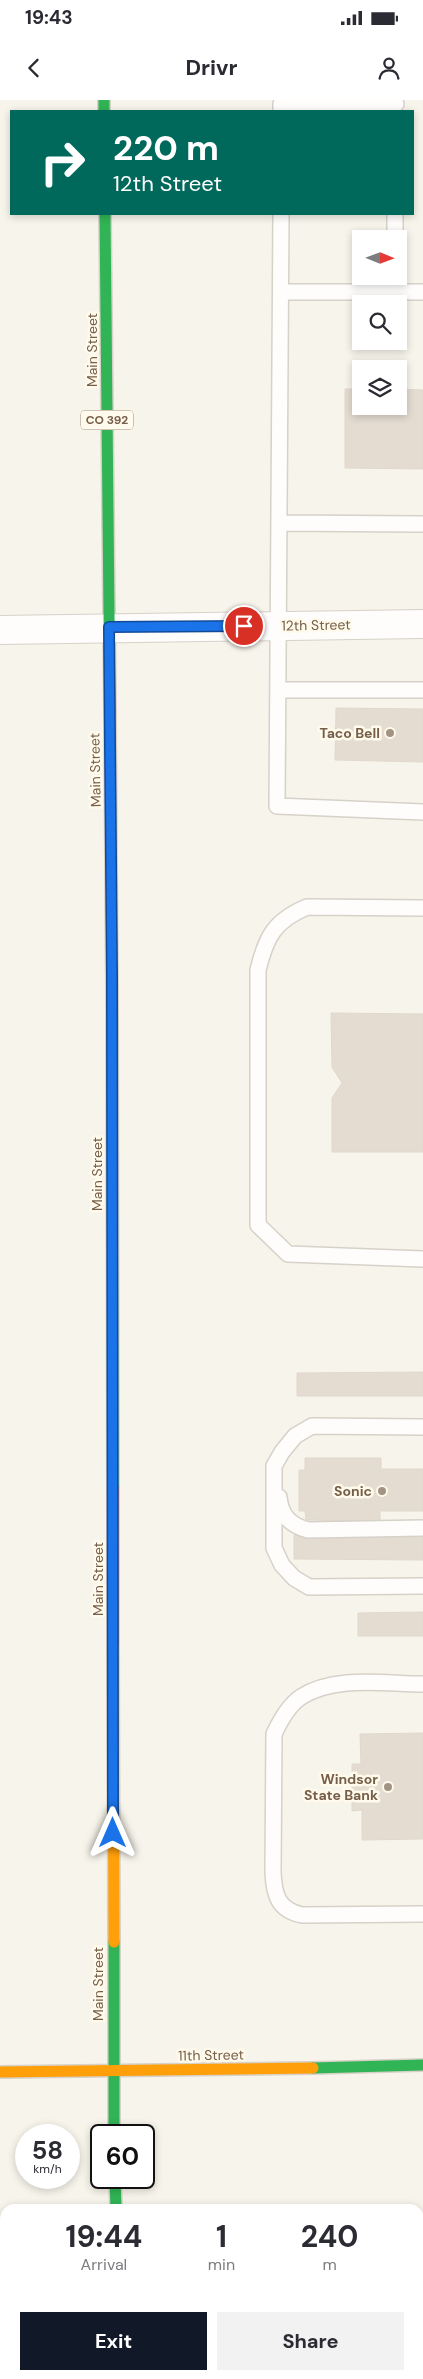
<!DOCTYPE html>
<html lang="en">
<head>
<meta charset="utf-8">
<style>
	body { margin:0; font-family:"DM Sans",sans-serif; background:#f2f2f3; color:#2b2b33; height:100vh; display:flex; flex-direction:column; font-size:19px; white-space:nowrap }
	* { box-sizing:border-box; margin:0 }
	p { font-size:16px; color:#7c7c81 }
	.icon { flex:none; width:28px; height:28px; fill:none; stroke:currentColor; stroke-width:2; stroke-linecap:round; stroke-linejoin:round }
	.map { position:relative; flex:1; overflow:hidden }
	.side { position:absolute; left:0px; top:2104px; width:424px; height:176px; display:flex; flex-direction:column; background:#fff; border-radius:15px 15px 0 0; box-shadow:0 2px 8px #0003 }
	.side>* { flex:none }
	.top-card { position:absolute; left:10px; top:10px; width:404px; height:105px; border-radius:0px; box-shadow:0 2px 8px #0003; background:#00695c; color:#fff; overflow:hidden }
	.needle { width:32px; rotate:91deg }
	.tools { position:absolute; left:352px; top:130px; display:grid; gap:10px }
	.tools a { display:grid; place-items:center; width:55px; height:55px; border-radius:0px; background:#fff; box-shadow:0 2px 8px #0003; font-size:25px }
	.speed { position:absolute; left:15px; top:2024px; display:flex; gap:10px; font-size:25px; font-weight:700; text-align:center }
	.speed>* { display:grid; place-content:center; width:65px; height:65px; border-radius:50%; background:#fff; box-shadow:0 2px 8px #0003; line-height:1 }
	.speed small { font-size:12px; font-weight:400 }
	.speed .limit { border:2px solid #111; border-radius:8px; background:#fff; color:#111 }
	.pin { position:absolute; display:grid; place-items:center; width:42px; height:42px; color:#fff; margin:-21px; border:2px solid #fff; border-radius:50%; box-shadow:0 1px 5px #0007 }
	.me { position:absolute; width:55px; margin:-28px; rotate:0deg; stroke-linejoin:round; filter:drop-shadow(0 0 4px #0008) }
	.turn { display:flex; align-items:center; gap:18px; height:105px; padding:0 20px; font-size:22px }
	.turn .icon { width:65px; height:65px; stroke-width:2.5 }
	.turn b { display:block; font-size:35px; line-height:42px }
	.eta { display:flex; justify-content:space-evenly; align-items:center; height:85px; text-align:center }
	.eta b { font-size:30px; font-weight:700; line-height:35px }
	.primary-button { display:flex; gap:10px; margin-top:auto; padding:10px 20px }
	.primary-button a { flex:1; height:58px; border-radius:0px; background:#111827; color:#fff; font-size:20px; font-weight:700; line-height:58px; text-align:center }
	.primary-button a+a { background:#f2f2f3; color:#2b2b33 }
	.status { display:flex; justify-content:space-between; align-items:center; height:35px; padding:0 25px; background:#fff; direction:ltr }
	.status svg { height:14px; fill:currentColor }
	header { display:flex; justify-content:space-between; align-items:center; height:65px; padding:0 20px; background:#fff; font-size:22px; font-weight:700 }
	.map>svg:first-child { display:block }
</style>
</head>
<body>
<div class="status"><b>19:43</b><svg viewBox="0 0 49 12"><path d="M0 12V9h3v3zM5 12V6h3v6zM10 12V3h3v9zM15 12V0h3v12zM26 1h20v11H26zM47 4h2v5h-2z"/></svg></div>
<header><svg class="icon" aria-label="back" viewBox="0 0 24 24"><path d="M15 5l-7 7 7 7"/></svg>Drivr<svg class="icon" aria-label="person" viewBox="0 0 24 24"><circle cx="12" cy="8" r="4"/><path d="M4 21q1-7 8-7t8 7"/></svg></header>
<div class="map">
<svg width="423" height="2279" viewBox="0 0 423 2279">
	<rect width="100%" height="100%" fill="#f7f4eb"/>
	<path fill="#e4dcd1" stroke="#e0d8cc" d="M345,289H361V306H399V289L423,290V369L345,368Z
		M336,608L423,609V662L335,660Z
		M331,913L423,914V1052H332V998L342,983L332,967Z
		M423,1272V1296H297V1273Z
		M305,1358H381V1369H423V1411H380V1421L306,1420L305,1411H299V1370H305Z
		M294,1435L423,1436V1460L294,1459Z
		M423,1512V1536H358V1513Z
		M423,1633V1739L362,1740V1710L352,1711V1664H361L360,1634Z"/>
	<g fill="none" stroke-linecap="round" stroke-linejoin="round">
		<g stroke="#d6d1c9" stroke-width="18">
			<path id="lane" d="M281,11V4H396
				M281,114L277,706L423,712
				M395,139V114
				M281,192H423
				M395,192V176
				M279,423L423,424
				M278,590H423
				M423,808L307,807C274,821 266,837 258,870V1125L288,1154L423,1159
				M423,1327L312,1326L295,1336L282,1352L274,1366V1448L282,1465L294,1478L309,1487L423,1486
				M279,1397C281,1416 290,1425 308,1430L423,1428
				M423,1584C385,1584 335,1575 301,1597C289,1605 280,1621 274,1634L273,1772C274,1795 278,1810 302,1815L423,1814"/>
		</g>
		<g stroke="#d6d1c9" stroke-width="30">
			<path id="street" d="M0,530L423,524"/>
		</g>
		<g stroke="#d7d1c8" stroke-width="14">
			<path id="fast" d="M104,0V11
				M105,114L110,613
				M112,903L113,1388
				M114,1842V2035
				M313,1968L423,1965
				M115,2078L116,2109
				M120,2275V2279"/>
		</g>
		<g stroke="#d7d1c8" stroke-width="14">
			<path id="slow" d="M110,613L112,903
				M113,1543L114,1842
				M0,1972L313,1968"/>
		</g>
		<g stroke="#d7d1c8" stroke-width="14">
			<path id="jam" d="M113,1388V1543"/>
		</g>
		<use href="#lane" stroke="#fefdfc" stroke-width="15"/>
		<use href="#street" stroke="#fefdfc" stroke-width="28"/>
		<use href="#fast" stroke="#30b455" stroke-width="11"/>
		<use href="#slow" stroke="#ff9f0a" stroke-width="11"/>
		<use href="#jam" stroke="#e5322d" stroke-width="11"/>
	</g>
	<g fill="none" stroke-linecap="round" stroke-linejoin="round">
		<g stroke="#114b97" stroke-width="12">
			<path id="route" d="M113,1733L112,875L109,527L244,526"/>
		</g>
		<use href="#route" stroke="#1a73e8" stroke-width="9"/>
	</g>
	<g fill="#a39382" stroke="#fffaeb" stroke-width="2">
		<circle cx="390" cy="633" r="5"/>
		<circle cx="382" cy="1391" r="5"/>
		<circle cx="388" cy="1687" r="5"/>
	</g>
	<g text-anchor="middle" stroke-width="5" stroke-linejoin="round" paint-order="stroke">
		<rect fill="#fffaeb" stroke="#9f8e7a" stroke-width="1" x="81" y="310.5" width="52" height="19" rx="4"/>
		<g font-size="12" font-weight="bold" fill="#765f49">
			<text x="107" y="324">CO 392</text>
		</g>
		<g font-size="14" fill="#765f49" stroke="#fffaeb">
			<text transform="translate(92 250) rotate(-90)" y="5">Main Street</text>
			<text transform="translate(316 525) rotate(-1)" y="5">12th Street</text>
			<text transform="translate(95 670) rotate(-91)" y="5">Main Street</text>
			<text transform="translate(97 1074) rotate(-90)" y="5">Main Street</text>
			<text transform="translate(98 1479) rotate(-90)" y="5">Main Street</text>
			<text transform="translate(98 1884) rotate(-90)" y="5">Main Street</text>
			<text transform="translate(211 1955) rotate(-1)" y="5">11th Street</text>
		</g>
		<g font-size="14" font-weight="bold" fill="#765f49" stroke="#fffaeb" text-anchor="end">
			<text x="380" y="638">Taco Bell</text>
			<text x="372" y="1396">Sonic</text>
			<text x="378" y="1684">Windsor<tspan x="378" dy="16">State Bank</tspan></text>
		</g>
	</g>
</svg>
<div class="tools">
<a><svg class="needle" viewBox="-14 -14 28 28"><path d="M0-13l5 13h-10z" fill="#e53935"/><path d="M0 13l5-13h-10z" fill="#7c7c81"/></svg></a>
<a><svg class="icon" aria-label="search" viewBox="0 0 24 24"><circle cx="10" cy="10" r="6"/><path d="M15 15l6 6"/></svg></a>
<a><svg class="icon" aria-label="layers" viewBox="0 0 24 24"><path d="M12 4l9 5-9 5-9-5zM3 14l9 5 9-5"/></svg></a>
</div>
<div class="speed"><div>58<small>km/h</small></div><div class="limit">60</div></div>
<div class="pin" style="left:244px;top:526px;background:#d93025"><svg class="icon" aria-label="arrive" viewBox="0 0 24 24"><path d="M6 21V4h12l-3 4 3 4H6"/></svg></div>
<svg class="me" style="left:113px;top:1733px" viewBox="-20 -20 40 40"><path d="M0-17L14 15 0 8-14 15z" fill="#1a73e8" stroke="#fff" stroke-width="4"/></svg>
<div class="top-card">
<div class="turn"><svg class="icon" aria-label="right" viewBox="0 0 24 24"><path d="M7 20v-9h11M14 6l5 5-5 5"/></svg><div><b>220 m</b>12th Street</div></div>
</div>
<section class="side">
<div class="eta">
<div><b>19:44</b><p>Arrival</p></div>
<div><b>1</b><p>min</p></div>
<div><b>240</b><p>m</p></div>
</div>
<div class="primary-button"><a>Exit</a><a>Share</a></div>
</section>
</div>
</body>
</html>
